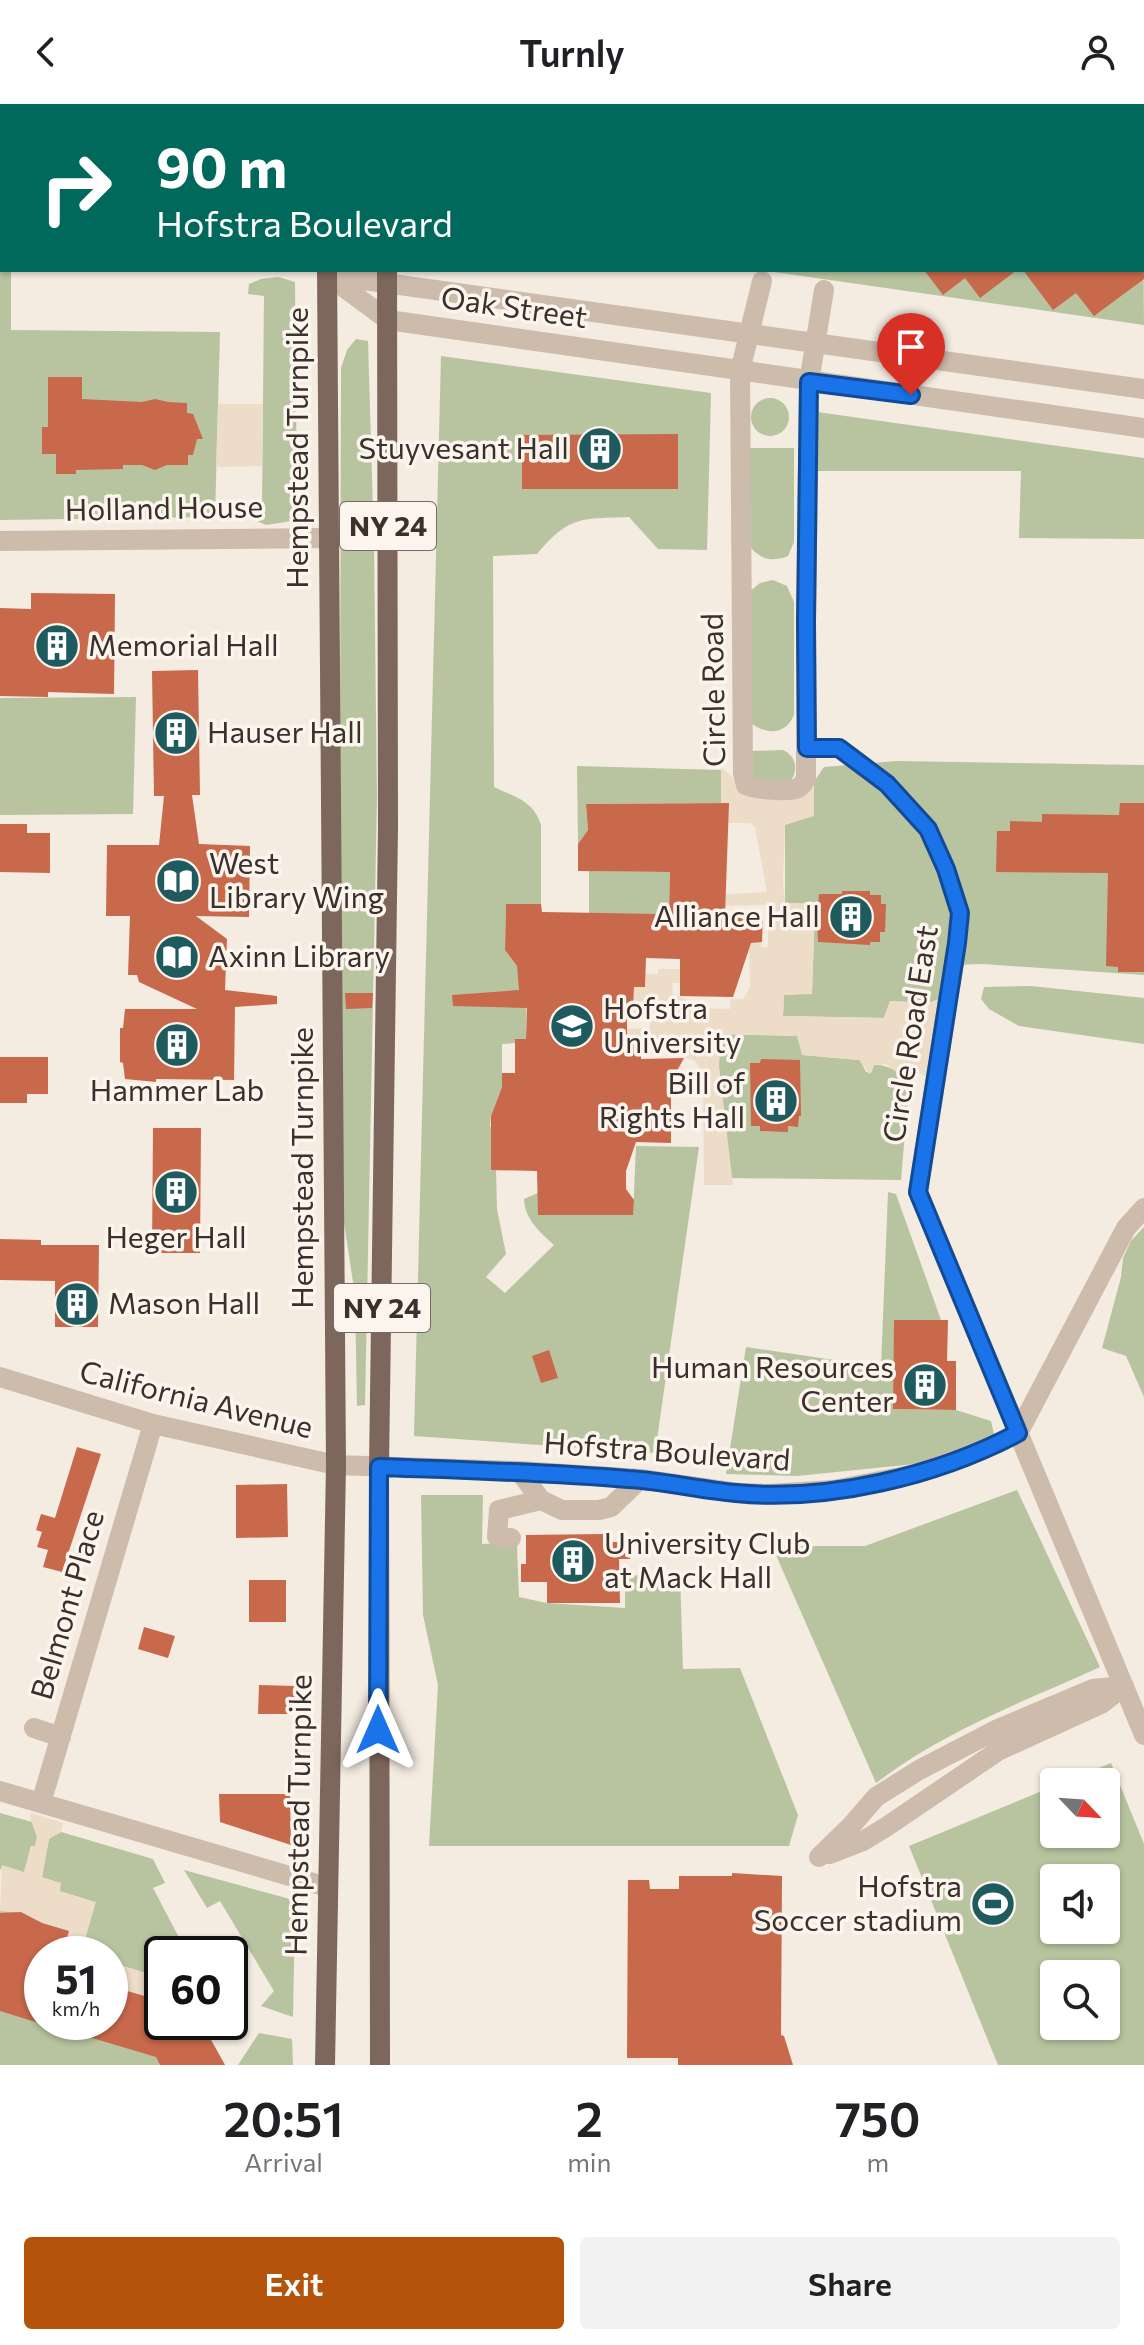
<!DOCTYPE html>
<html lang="en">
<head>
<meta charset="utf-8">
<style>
	body { margin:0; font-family:Commissioner,sans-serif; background:#f2f2f2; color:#202124; height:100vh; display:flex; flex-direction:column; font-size:30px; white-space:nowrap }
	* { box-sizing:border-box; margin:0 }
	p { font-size:26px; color:#757577 }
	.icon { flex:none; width:44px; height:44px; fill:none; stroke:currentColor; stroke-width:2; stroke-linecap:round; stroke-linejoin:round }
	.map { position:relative; height:1961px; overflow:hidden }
	.sheet { display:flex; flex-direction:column; background:#fff; flex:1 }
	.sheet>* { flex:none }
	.guide { position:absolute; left:0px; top:0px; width:1144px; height:168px; box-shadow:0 2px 6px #0004; background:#00695c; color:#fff; overflow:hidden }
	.needle { width:52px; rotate:115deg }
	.tools { position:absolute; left:1040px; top:1664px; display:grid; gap:16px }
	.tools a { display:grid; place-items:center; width:80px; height:80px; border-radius:8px; background:#fff; box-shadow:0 2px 6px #0004; font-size:40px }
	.speed { position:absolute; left:24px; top:1832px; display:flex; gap:16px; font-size:40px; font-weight:700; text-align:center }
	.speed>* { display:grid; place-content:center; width:104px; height:104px; border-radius:50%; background:#fff; box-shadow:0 2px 6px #0004; line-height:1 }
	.speed small { font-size:20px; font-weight:400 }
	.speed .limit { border:4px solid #111; border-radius:12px; background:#fff; color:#111 }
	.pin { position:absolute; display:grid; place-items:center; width:68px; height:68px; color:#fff; margin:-82px -34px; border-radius:50% 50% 50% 0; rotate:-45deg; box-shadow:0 0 8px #0007 }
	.pin .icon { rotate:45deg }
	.me { position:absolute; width:88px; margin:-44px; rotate:0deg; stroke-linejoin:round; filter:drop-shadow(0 0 6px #0008) }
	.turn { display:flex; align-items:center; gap:28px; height:168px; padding:0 24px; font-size:36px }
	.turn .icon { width:104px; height:104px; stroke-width:2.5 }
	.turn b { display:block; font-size:56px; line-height:68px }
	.eta { display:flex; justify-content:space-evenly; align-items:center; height:136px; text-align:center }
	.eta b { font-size:48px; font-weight:600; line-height:56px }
	.button { display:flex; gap:16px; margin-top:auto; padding:16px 24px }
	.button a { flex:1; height:92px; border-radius:8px; background:#b45309; color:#fff; font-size:32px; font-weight:600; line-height:92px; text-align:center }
	.button a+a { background:#f2f2f2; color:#202124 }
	header { display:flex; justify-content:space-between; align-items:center; height:104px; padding:0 24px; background:#fff; font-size:36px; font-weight:600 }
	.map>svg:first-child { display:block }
</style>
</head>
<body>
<header><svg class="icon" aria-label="back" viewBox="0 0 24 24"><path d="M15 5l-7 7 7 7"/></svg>Turnly<svg class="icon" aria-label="person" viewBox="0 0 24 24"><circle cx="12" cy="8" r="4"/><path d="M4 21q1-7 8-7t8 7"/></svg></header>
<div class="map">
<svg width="1144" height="1961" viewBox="0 0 1144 1961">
	<rect width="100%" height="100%" fill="#f4ebe1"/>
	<path fill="#b8c4a0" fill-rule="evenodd" d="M486,0H883L897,2H486Z
		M1142,10L1144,221L761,166H1142Z
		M0,131L2,166H11V226L220,228L215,413L0,416Z
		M278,173L295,178L297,399L292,417L266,421L252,415L249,406L262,403L264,192L248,190L249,180L261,175Z
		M356,235L368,237L374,441L377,693L365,1301L357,1302L355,1191L342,1106L339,1019L341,264L347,246Z
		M441,252L711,289L707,446L658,445L629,413C581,415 570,411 537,450L493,452L494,683C515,693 534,697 541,721V800H506L505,846L517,862L518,869H527L526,935H516L515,939L502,940V983L491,1012L490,1023L501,1024L491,1031V1065L496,1066L497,1105L506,1150L486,1173L505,1189L554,1141C540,1128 525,1116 524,1095L538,1089V1111H633L636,1042L699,1043L655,1349L414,1332Z
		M751 313a19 19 0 1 1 38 0a19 19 0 1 1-38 0Z
		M817,308L1144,354V435L1019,434L1021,367H816Z
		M749,344H794V438L788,452C773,458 762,456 751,444Z
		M773,476L787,482L794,498V611C785,632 765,631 750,618L749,488L760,479Z
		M136,593L133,710L0,711V594Z
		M783,646C797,652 799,668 789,679L753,680L752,647Z
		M896,657L1144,661V871L983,860L954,861L939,895L929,899L890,897L884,914L783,912L784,891L812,889L815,800L785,799V721L824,663Z
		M577,662L721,666V699L586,700L588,726L578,740Z
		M589,767L670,768L669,810L589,809Z
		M1031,882L1144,894V940L1019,922L989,905L981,895L984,883Z
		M720,930L798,932L803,951L860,956L866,968L871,969L874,961C888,960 896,969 910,970L901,1076L731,1074L719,963Z
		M888,1088L896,1090L941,1216H894V1305L956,1306L991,1317L995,1334L915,1360L797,1372L726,1370L746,1243L881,1263Z
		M1144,1123V1293L1126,1252L1102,1244L1121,1173L1123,1154L1131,1137Z
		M1017,1386L1100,1563C1023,1598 944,1627 876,1679L772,1442H865Z
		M421,1391H483L482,1440L510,1439V1442H517L519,1493L547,1499L625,1504V1472L680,1469L683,1565L740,1564L798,1711L789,1742H429L438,1581L423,1511Z
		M1111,1659L1144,1740V1961H998L909,1742L1054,1682V1730H1106V1678H1065ZM1054,1774H1106V1826H1054ZM1054,1870H1106V1922H1054Z
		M0,1709L32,1718L37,1733L35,1743L31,1742L24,1769L2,1762L0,1767Z
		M61,1728L153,1755L165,1779L153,1784L185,1845L199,1837L207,1850H162V1874L110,1858V1850L81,1849L59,1786L42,1773L49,1734Z
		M184,1766L290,1795L295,1809L293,1913L261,1902L274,1887L220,1797L207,1804Z
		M0,1807L21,1808L42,1819L69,1827L62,1850H42V1918H201L225,1961H0Z
		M259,1929L292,1935L293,1961H238Z"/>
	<path fill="#ecdcc8" d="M218,300H263L262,362L216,363Z
		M721,663L742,682L814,677V712L785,721L783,777L785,799L815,800L812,890L784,891L783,912L884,914L890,897L929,899L939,895L934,978L914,965H908V970L898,969L886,960L874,961L870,970L859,956L802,951L797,932L720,930L719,963L733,1081H704L703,969L694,956L686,954L678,943H669L668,933L659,934L658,944H641V936H627V925L650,924L651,910L627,908V903H633L627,883H645L646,870H658V865H680V879H672L673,890L686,895L687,904L730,905V895H743L750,883L749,838H761V843H768V801L725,802L726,790L767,788L755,723L750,719H728V699H721Z
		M31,1709L63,1719L61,1728L49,1735L42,1773L61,1779L60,1787L96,1798L81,1849L84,1850H62L68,1827L42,1819L21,1809L0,1807L2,1761L24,1768L32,1742H35L37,1733L30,1713Z
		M110,1858L162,1874V1897L110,1882Z"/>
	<path fill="#c8694b" d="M924,166H1017L980,194L965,174L943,191Z
		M1023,166H1144V175L1094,212L1076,189L1053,206Z
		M48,273H82V295L142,298L155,295L168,298L187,299V309L193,310L203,335H197L193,351H188V361H167L155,366L142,361H123V365L76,366V370H56V350H42V323H48Z
		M678,330V385H522V331Z
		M31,489L115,490L114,590L48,588V593L0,592V504L31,505Z
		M198,566L200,691H192L199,740L250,742L249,813L196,812L227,835L225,886L277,892V900L235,903L234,976L156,975V978L125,975L123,959L120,958V924H123L125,905H197L139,878L137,871H128L130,812H106L107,741H159L164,692H154L152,567Z
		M729,699L725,811L763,812L762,838L751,839L733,893L680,892V855L646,854L645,883H634L633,903H627V936H641V955L684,954L671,978V1039L636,1038L626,1067V1085L634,1096L633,1111H538L537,1067L491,1066V1012L502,983V969H515V935H526L527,904L453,902L452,891L519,886L517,862L505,846L506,800H541L542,808L669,810L670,768L578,767V740L588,726L586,700Z
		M1120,699H1144V868H1118V863L1106,862L1108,769L996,768L997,727H1010V717L1042,718V710L1119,711Z
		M0,720H27V729H50V769L0,768Z
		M842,787H870V791H881V800H886L885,828H880V838H870V841L818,838L816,800H818L819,790H842Z
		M345,889H373L372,904L346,905Z
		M0,953H48V990H27V999H0Z
		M761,955L800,956L801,1012H799L798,1023L788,1022V1028L760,1027V1022H751L750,959H760Z
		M153,1024H201L200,1149H152Z
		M0,1135L41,1136V1141H99L98,1223H55V1177L0,1176Z
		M894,1216H948L947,1257H956V1306L893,1305Z
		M549,1246L558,1274L541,1279L532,1252Z
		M77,1343L101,1350L62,1468L43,1463L48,1446L37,1443L42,1428L36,1426L41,1410L55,1414Z
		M287,1380L288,1433L236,1434V1381Z
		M603,1430V1438H631L630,1455H619L620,1499H547V1478H521V1460H526V1431Z
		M249,1476H286V1518H249Z
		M144,1523L175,1532L168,1554L138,1545Z
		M259,1581L295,1582V1610H258Z
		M219,1690H290L291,1741L220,1718Z
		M732,1769L782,1772L781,1931L784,1932L793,1961H678V1954H627L628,1776H649L650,1785H679V1772H732Z
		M21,1808L42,1819L69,1827L62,1850H42V1920L0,1907V1809Z
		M110,1882L162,1897V1918H201L225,1961H160L156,1953L52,1922V1918H110Z"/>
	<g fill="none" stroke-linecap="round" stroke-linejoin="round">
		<path stroke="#cdbbac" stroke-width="20" d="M98,2V0
			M327,171L388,216L1144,324
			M328,171L1144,285
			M762,177L740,267L743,669L746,681C755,686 790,688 798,684C803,681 804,678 806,674V518L809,278L824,186
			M0,437L328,434
			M807,644H839L887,680L928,725L946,765L960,809L957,839L918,1088L1144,1631
			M0,1273L153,1320L336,1361L519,1367L640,1375L738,1389L768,1390L833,1386L916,1370L996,1340L1018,1329L1126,1124L1144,1104
			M519,1367L541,1396L562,1406H599L611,1403L640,1375
			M511,1434L497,1433L499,1406L541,1396
			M34,1624L61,1633
			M0,1687L327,1783
			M41,1699L153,1320
			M830,1750L863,1737L886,1723L998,1647L1101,1600L1124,1582
			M819,1753L851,1722L876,1693L919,1666L998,1625L1093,1585L1124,1582"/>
		<path stroke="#7d675c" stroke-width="20" d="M363,0V2
			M325,2V0
			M325,1961L336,1361L327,166
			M380,1961L379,1363L388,723L387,166"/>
	</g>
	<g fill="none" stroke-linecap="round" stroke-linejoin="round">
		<g stroke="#114b97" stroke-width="20">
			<path id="route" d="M378,1626L379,1363C463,1366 545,1368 628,1375C665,1377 700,1386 736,1389C828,1398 937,1372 1018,1329L918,1088L957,839L960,809L946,765L928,725L887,680L839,644H807L806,518L809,278L911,291"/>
		</g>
		<use href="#route" stroke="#1a73e8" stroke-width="14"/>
	</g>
	<defs>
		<g id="building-disc" transform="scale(2.3)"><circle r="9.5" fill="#1f5a5e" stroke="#fbf5ee"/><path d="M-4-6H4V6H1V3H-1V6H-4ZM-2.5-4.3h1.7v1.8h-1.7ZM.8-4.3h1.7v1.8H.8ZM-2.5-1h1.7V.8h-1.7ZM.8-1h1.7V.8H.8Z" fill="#fff"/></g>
		<g id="library-disc" transform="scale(2.3)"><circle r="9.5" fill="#1f5a5e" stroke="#fbf5ee"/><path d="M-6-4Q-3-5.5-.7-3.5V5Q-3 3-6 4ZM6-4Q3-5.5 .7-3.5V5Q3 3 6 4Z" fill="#fff"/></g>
		<g id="university-disc" transform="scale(2.3)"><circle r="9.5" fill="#1f5a5e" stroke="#fbf5ee"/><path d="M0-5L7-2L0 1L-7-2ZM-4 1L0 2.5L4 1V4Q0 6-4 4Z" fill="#fff"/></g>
		<g id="stadium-disc" transform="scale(2.3)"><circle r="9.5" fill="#1f5a5e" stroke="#fbf5ee"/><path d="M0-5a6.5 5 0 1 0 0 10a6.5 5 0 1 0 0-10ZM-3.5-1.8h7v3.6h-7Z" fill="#fff"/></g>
	</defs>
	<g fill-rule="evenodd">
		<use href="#building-disc" x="600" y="345"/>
		<use href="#building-disc" x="57" y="542"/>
		<use href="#building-disc" x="176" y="629"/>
		<use href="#library-disc" x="178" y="777"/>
		<use href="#building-disc" x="851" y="813"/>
		<use href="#library-disc" x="177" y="853"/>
		<use href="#university-disc" x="572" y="922"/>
		<use href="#building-disc" x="177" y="941"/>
		<use href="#building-disc" x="776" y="997"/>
		<use href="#building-disc" x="176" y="1088"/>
		<use href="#building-disc" x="77" y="1200"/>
		<use href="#building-disc" x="925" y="1281"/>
		<use href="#building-disc" x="573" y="1457"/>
		<use href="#stadium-disc" x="993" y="1800"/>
	</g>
	<g text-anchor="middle" stroke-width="7" stroke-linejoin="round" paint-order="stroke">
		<g fill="#fbf5ee" stroke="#756b66" stroke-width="2">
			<rect x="340" y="398" width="96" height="48" rx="6"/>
			<rect x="334" y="1180" width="96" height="48" rx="6"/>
		</g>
		<g font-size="28" font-weight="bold" fill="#3b302b">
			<text x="388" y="432">NY 24</text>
			<text x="382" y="1214">NY 24</text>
		</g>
		<g font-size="30" fill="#3b302b" stroke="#fbf5ee">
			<text transform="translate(514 204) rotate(8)" y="10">Oak Street</text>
			<text transform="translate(298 344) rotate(-90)" y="10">Hempstead Turnpike</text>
			<text transform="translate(164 405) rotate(-1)" y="10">Holland House</text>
			<text transform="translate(714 586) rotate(-91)" y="10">Circle Road</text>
			<text transform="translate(911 930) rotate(-81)" y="10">Circle Road East</text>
			<text transform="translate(303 1064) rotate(-90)" y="10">Hempstead Turnpike</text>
			<text transform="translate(196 1296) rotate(14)" y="10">California Avenue</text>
			<text transform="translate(667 1348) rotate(4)" y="10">Hofstra Boulevard</text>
			<text transform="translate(68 1501) rotate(-74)" y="10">Belmont Place</text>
			<text transform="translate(299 1711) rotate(-89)" y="10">Hempstead Turnpike</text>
		</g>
		<g font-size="30" fill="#3b302b" stroke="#fbf5ee" text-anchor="start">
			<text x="569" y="355" text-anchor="end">Stuyvesant Hall</text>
			<text x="88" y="552">Memorial Hall</text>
			<text x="207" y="639">Hauser Hall</text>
			<text x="209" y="770">West<tspan x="209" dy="34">Library Wing</tspan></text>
			<text x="820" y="823" text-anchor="end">Alliance Hall</text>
			<text x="208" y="863">Axinn Library</text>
			<text x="603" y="915">Hofstra<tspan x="603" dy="34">University</tspan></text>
			<text x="745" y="990" text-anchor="end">Bill of<tspan x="745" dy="34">Rights Hall</tspan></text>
			<text x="177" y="997" text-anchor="middle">Hammer Lab</text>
			<text x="176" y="1144" text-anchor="middle">Heger Hall</text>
			<text x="108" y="1210">Mason Hall</text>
			<text x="894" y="1274" text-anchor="end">Human Resources<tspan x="894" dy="34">Center</tspan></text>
			<text x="604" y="1450">University Club<tspan x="604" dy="34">at Mack Hall</tspan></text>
			<text x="962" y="1793" text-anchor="end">Hofstra<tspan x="962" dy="34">Soccer stadium</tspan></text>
		</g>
	</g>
</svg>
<div class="tools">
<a><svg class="needle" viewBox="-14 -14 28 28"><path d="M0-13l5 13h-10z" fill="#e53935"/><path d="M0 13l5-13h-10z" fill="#757577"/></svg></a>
<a><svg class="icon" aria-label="sound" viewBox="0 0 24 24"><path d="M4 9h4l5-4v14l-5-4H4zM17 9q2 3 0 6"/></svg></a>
<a><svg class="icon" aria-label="search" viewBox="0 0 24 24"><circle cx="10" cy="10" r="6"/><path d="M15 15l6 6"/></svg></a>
</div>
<div class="speed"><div>51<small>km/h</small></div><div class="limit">60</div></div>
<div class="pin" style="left:911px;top:291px;background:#d93025"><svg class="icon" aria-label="arrive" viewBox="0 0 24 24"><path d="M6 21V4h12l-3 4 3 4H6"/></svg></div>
<svg class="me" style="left:378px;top:1626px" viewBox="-20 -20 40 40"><path d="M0-17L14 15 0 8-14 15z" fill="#1a73e8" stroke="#fff" stroke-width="4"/></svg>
<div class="guide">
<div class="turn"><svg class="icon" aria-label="right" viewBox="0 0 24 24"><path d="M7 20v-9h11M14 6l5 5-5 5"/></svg><div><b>90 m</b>Hofstra Boulevard</div></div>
</div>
</div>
<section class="sheet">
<div class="eta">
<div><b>20:51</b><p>Arrival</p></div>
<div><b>2</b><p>min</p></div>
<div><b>750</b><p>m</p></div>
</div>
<div class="button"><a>Exit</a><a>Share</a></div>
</section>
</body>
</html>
